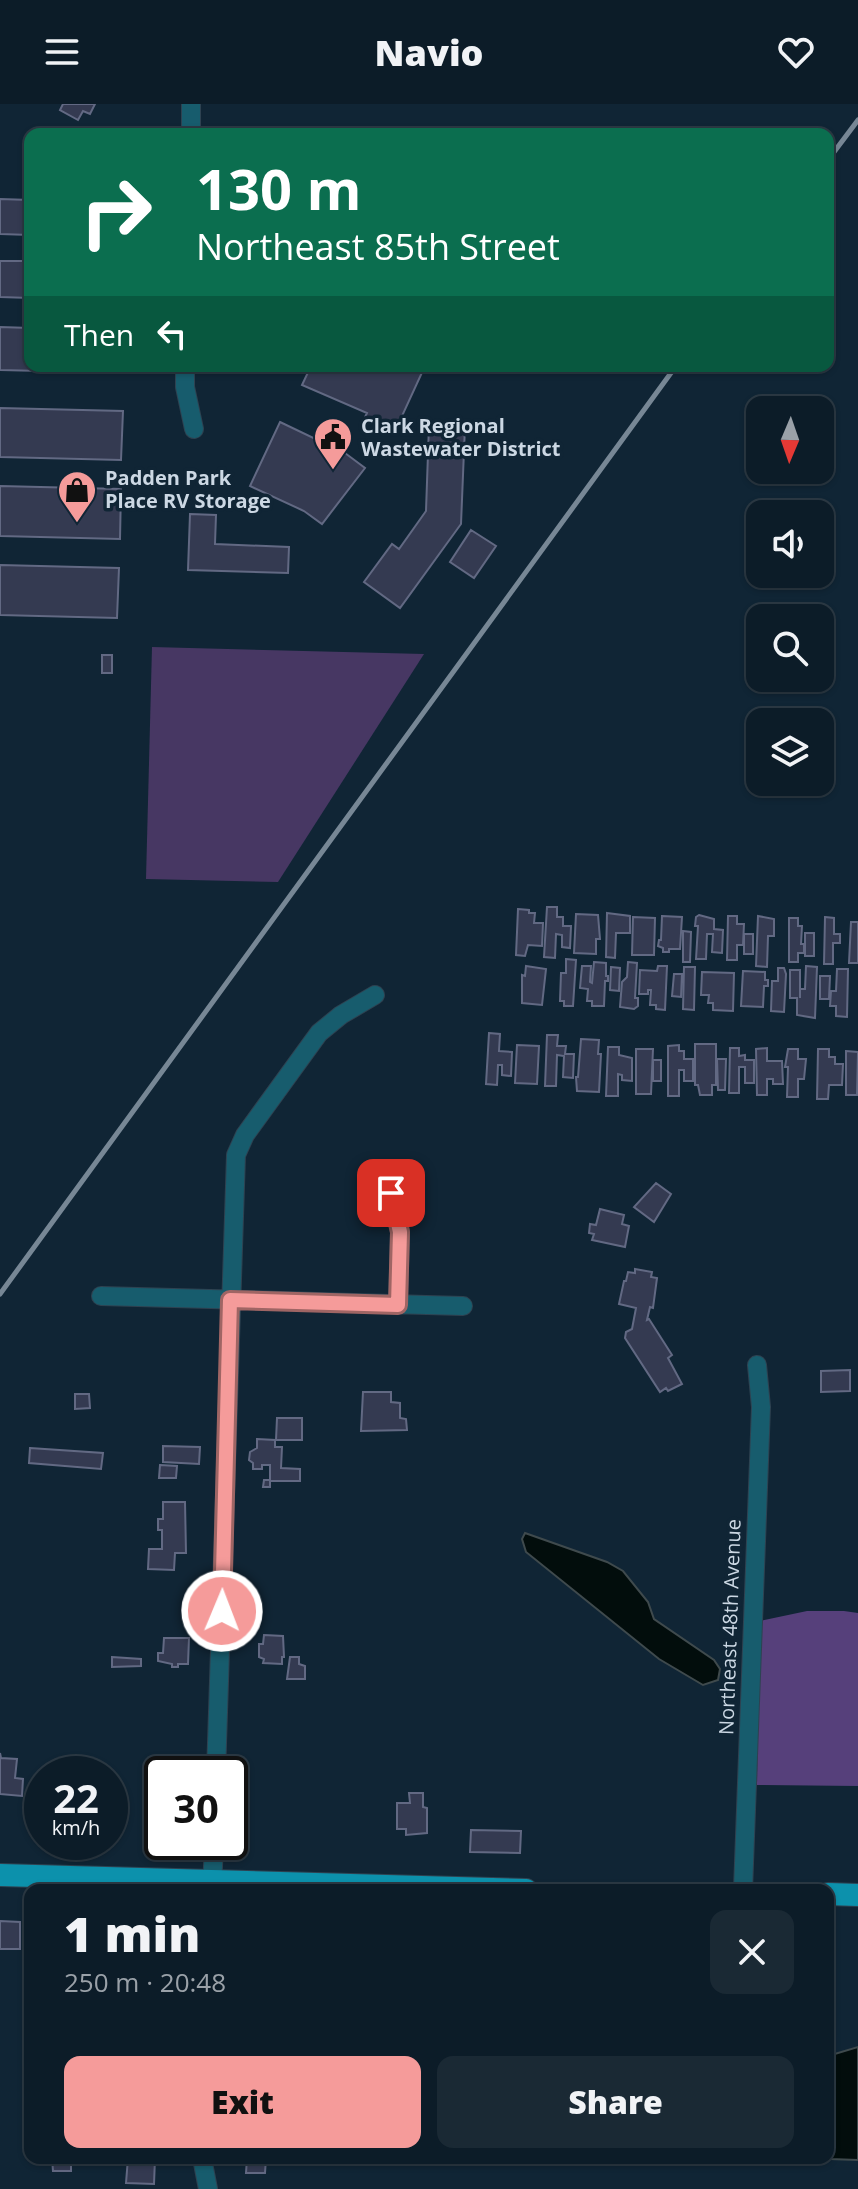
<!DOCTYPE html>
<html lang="en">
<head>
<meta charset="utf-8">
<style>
	body { margin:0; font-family:"Open Sans",sans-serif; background:#1a2934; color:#f1f3f6; height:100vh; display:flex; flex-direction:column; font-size:30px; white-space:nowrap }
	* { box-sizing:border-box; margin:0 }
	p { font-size:26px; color:#9aa1a8 }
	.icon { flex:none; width:44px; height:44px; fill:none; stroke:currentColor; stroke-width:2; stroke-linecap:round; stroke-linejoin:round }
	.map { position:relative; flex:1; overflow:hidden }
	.side { position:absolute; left:24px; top:1780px; width:810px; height:280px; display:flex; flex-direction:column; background:#0c1c28; border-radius:16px; box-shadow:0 2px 6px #0004,0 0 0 2px #2c3a45 }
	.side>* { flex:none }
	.banner { position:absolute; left:24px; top:24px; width:810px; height:244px; border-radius:16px; box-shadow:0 2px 6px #0004,0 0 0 2px #2c3a45; background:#0b6e4f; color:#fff; overflow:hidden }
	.needle { width:52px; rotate:182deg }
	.tools { position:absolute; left:746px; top:292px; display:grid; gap:16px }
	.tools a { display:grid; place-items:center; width:88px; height:88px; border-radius:16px; background:#0c1c28; box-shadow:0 2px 6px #0004,0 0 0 2px #2c3a45; font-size:40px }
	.speed { position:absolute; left:24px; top:1652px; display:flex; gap:16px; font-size:40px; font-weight:700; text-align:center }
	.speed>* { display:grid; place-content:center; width:104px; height:104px; border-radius:50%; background:#0c1c28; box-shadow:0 2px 6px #0004,0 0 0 2px #2c3a45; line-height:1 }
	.speed small { font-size:20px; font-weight:400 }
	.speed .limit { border:4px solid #111; border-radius:12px; background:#fff; color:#111 }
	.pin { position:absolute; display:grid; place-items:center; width:68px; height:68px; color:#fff; margin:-34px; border-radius:16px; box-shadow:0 4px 12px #0006 }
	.me { position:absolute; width:88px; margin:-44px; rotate:1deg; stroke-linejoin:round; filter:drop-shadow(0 0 6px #0008) }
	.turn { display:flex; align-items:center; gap:28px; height:168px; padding:0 40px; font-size:36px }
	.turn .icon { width:104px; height:104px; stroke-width:2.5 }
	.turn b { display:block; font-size:56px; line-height:68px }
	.then { display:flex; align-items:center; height:76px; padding:0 40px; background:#0003; gap:16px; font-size:30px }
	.round { display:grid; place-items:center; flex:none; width:84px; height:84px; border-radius:16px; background:#1a2934 }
	.overview { display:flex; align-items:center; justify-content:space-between; height:136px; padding:0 40px }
	h1 { font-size:48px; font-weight:800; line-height:60px }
	.primary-button { display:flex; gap:16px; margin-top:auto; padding:16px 40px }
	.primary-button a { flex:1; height:92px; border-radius:16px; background:#f59b9a; color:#111; font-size:32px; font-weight:800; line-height:92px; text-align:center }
	.primary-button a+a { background:#1a2934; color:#f1f3f6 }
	header { display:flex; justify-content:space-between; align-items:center; height:104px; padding:0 40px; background:#0c1c28; font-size:36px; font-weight:800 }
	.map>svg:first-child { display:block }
</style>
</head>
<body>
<header><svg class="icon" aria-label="menu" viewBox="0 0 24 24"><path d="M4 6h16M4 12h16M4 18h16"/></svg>Navio<svg class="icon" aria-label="heart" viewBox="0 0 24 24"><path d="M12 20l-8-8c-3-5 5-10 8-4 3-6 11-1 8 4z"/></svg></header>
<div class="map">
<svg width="858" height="2085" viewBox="0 0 858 2085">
	<rect width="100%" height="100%" fill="#102535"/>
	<path fill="#473763" d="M152,543L424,550L278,778L146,775Z"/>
	<path fill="#56407b" d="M807,1507H844L858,1509V1682L757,1681L759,1517Z"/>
	<path fill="#020d0c" stroke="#3f4a4d" stroke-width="2" d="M525,1429L607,1458L623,1467L648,1498L654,1515L714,1556L720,1565L718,1576L703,1581L659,1555L526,1448L522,1435Z
		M858,1943V2056L830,2055L828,1952Z"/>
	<path fill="#343a51" stroke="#626983" stroke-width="2" d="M63,0H95L90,10L83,7L78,16L60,6Z
		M0,95L30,96V131L0,130Z
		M0,157H30V194L0,193Z
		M0,223L30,224V262H125L124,269L0,266Z
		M311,262H425L397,323L395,322L393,328L364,315L367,309L302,281Z
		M0,304L123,307L121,356L0,353Z
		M280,318L345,349L365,364L322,420L304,407L250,382Z
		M429,321L465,322L461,420L400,504L364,478L392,440L399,445L426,407Z
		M0,382L121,385L120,435L0,432Z
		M190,410L216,411L215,440L289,443L288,469L188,466Z
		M471,426L496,442L474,474L450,458Z
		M0,461L119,464L117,514L0,511Z
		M793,470H816V485L793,484Z
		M102,551H112V569H102Z
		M547,803H557V813H563V822H571L570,844L562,843V831L556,830L555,854L544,853Z
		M518,805L529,806V809H535L534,819H543L542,842L528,841L525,852L516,851Z
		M607,809L630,812V829H616L615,854L606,853Z
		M576,810L598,811L600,835H596V850L574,849Z
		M699,811L714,815V825L723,826L722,849L712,848L713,830H707L706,855H696L698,822H695L696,813Z
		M662,812L682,813L680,845H669V848H663V844L658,842L659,836H661Z
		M728,812H737V820H744L743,841H737V856H727Z
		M758,812L774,815V832H768L767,863L756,862Z
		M633,813L655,814L654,851H632Z
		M825,813L834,814V830H840V839H833V860H824Z
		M789,814H798V822H802L801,840H804V849H798V858H789Z
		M851,818H858V859H849Z
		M683,827L691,828L690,858H683Z
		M805,829H814V852H805Z
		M744,830H753V850H744Z
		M566,855L576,856L573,902H564V897H560L561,869H566Z
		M594,858L606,859V872H608V877H605L604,902H592V897H587L588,885L580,884L582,862H591L590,878L592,879Z
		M628,858L637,859L635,894H638V902L634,905L620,903L622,878L627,873Z
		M526,862L546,865L542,901L522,899V871L525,872Z
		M658,862H667L665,906L656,905V901H650L651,886H648V890H639L640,866L657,867Z
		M806,862L817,863L815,914L797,911V894H790V866H800V894V885H805Z
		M611,863L620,864L619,887L610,886Z
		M684,863H695L694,906L683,905Z
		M778,864H784L786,870L784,908L771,907L772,877H778Z
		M837,865H848L847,913L836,912V902H830L831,887H836Z
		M743,867L765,868V876H768V882H764L763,903L741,902Z
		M702,868L734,869L733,907L713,906V899H708L709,891H701Z
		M674,870H682L681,893L672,892Z
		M820,872H830L829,895H820Z
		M489,929L500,930L499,947L512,948L511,972L502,971V961H498L497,981L486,980Z
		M547,931H558L557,942H566L565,950H574L573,974L563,973L564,952L557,951L556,982H545Z
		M581,935L599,936L598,950H601L599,988L577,987L576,973H578Z
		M695,940H716V981H712V991H700L698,981H695Z
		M517,941L539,942L537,980L515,979Z
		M679,941V947H684V955H693V977H684V966H679V992H668V942Z
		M608,943H619V951L632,954V977L622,976V971L618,970V992H606Z
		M730,944H739V952L745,951V956H754V979H745V963H739V989H729Z
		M767,944V957H782L783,980H773V975H767V991H757L756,945Z
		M636,945H653L651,990H636Z
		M788,945H798V955H806L804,975H798V993H787L788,963H785Z
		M818,945H829V953H835V960H843L842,981H829L828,995H817Z
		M846,947L858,948L857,991H846Z
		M717,955H726L725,986H718Z
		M653,956H661V977H653Z
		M656,1079L671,1090L654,1118L634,1103Z
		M600,1105L624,1111L622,1120L629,1122L625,1143L592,1136L594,1130L589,1129L590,1120L596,1121Z
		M635,1165L652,1168L651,1173L657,1174L653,1204L650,1203L647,1216L649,1215L672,1251L668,1254L682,1280L668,1287L666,1284L660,1288L625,1234L626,1228L632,1225L636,1204L619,1200L624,1177H626L628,1168L635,1169Z
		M850,1266V1287L821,1288V1267Z
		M363,1288H391V1298L400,1299V1314L406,1315L407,1326L361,1327Z
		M75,1290H89L90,1304L75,1305Z
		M277,1314H302V1336H276Z
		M257,1335L275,1336V1343H282L281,1364L300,1365V1377H270V1383H263L264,1376H270V1361H262V1365H253V1359L249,1356L250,1348L257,1344Z
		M163,1342L200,1343L199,1360L163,1358Z
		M30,1344L103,1349L101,1365L29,1359Z
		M160,1361L177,1362L176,1374H159Z
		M163,1398H185L186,1449H175L174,1466L148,1465L149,1445H162V1426H158V1415H163Z
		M264,1531L283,1532L284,1553H282V1560L263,1559L264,1555L259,1553V1540H263Z
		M164,1534H189L188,1560H178V1563H172V1560L158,1557V1549H163Z
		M112,1553L141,1555V1562L112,1563Z
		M290,1553H299V1560L305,1562V1575H287Z
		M0,1649L1,1654L17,1655L15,1674L23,1675L22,1692L0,1690Z
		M149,1662H169V1670H162V1676H149Z
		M409,1689H423V1703L427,1704V1729L406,1731V1725H397V1699H410Z
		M152,1713H162V1738H152Z
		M471,1726L521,1727L520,1749L470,1748Z
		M0,1817L20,1818V1845H0Z
		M52,2054H85L84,2061H71V2067H53Z
		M128,2054H155L154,2080L126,2079Z
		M247,2054H281H266L265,2069H246Z"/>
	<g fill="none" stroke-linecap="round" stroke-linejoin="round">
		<g stroke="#2e4251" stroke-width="20">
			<path id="minor" d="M191,30V0
				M185,262V283L194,325
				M391,1089L400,1128L398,1201
				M101,1192L463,1202
				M216,1670L236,1051L245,1031L319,929L341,911L375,891
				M212,1786L214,1738
				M743,1786L761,1303L757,1261
				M202,2054L208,2085"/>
		</g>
		<g stroke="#2e4251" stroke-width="24">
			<path id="major" d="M0,1771L526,1786
				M828,1790L858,1791"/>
		</g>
		<use href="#minor" stroke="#175c6d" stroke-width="18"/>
		<use href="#major" stroke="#0c91ac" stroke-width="22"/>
		<path stroke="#778795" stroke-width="5" d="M828,56L858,16
			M0,1190L676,262"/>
	</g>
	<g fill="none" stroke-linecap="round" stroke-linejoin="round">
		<g stroke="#9f6564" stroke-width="20">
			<path id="route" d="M222,1507L230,1196L398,1201L400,1128L391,1089"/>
		</g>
		<use href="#route" stroke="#f59b9a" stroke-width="14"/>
	</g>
	<defs>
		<g id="civic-pin" transform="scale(2)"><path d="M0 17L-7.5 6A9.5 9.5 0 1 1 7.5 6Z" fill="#f59b9a" stroke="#102535"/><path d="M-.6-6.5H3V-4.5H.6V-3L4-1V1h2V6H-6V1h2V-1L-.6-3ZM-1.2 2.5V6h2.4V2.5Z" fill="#111"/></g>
		<g id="shop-pin" transform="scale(2)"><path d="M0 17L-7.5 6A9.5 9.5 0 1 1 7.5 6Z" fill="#f59b9a" stroke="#102535"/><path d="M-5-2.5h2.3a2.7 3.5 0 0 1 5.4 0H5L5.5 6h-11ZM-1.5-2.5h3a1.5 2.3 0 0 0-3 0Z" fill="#111"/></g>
	</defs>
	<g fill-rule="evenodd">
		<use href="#civic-pin" x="333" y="333"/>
		<use href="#shop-pin" x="77" y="386"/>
	</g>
	<g text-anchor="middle" stroke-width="7" stroke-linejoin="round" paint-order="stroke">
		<g font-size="20" font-weight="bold" fill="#ccd8e4" stroke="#102535" text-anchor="start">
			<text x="361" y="329">Clark Regional<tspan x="361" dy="23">Wastewater District</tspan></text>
			<text x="105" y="381">Padden Park<tspan x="105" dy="23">Place RV Storage</tspan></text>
		</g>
		<g font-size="20" fill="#ccd8e4" stroke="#102535">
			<text transform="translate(730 1523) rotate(-88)" y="7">Northeast 48th Avenue</text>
		</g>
	</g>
</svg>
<div class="tools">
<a><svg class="needle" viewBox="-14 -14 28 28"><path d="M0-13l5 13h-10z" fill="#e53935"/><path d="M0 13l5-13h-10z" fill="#9aa1a8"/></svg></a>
<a><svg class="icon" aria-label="sound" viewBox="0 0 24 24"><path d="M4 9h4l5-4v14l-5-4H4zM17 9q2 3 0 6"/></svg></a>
<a><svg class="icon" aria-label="search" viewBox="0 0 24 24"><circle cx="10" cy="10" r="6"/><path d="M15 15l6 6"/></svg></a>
<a><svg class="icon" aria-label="layers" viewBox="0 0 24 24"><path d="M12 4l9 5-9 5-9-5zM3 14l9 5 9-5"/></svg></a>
</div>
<div class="speed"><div>22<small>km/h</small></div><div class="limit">30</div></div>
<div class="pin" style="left:391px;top:1089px;background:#d93025"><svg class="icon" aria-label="arrive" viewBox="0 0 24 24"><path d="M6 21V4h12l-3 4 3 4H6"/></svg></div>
<svg class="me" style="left:222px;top:1507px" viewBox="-20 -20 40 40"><circle r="17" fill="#f59b9a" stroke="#fff" stroke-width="3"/><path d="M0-11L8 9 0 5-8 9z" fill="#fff"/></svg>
<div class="banner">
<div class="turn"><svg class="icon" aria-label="right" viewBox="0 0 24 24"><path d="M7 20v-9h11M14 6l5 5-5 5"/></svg><div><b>130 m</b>Northeast 85th Street</div></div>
<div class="then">Then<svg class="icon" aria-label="left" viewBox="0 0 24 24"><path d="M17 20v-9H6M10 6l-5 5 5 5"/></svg></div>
</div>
<section class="side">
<div class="overview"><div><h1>1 min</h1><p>250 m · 20:48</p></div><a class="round"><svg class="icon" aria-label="close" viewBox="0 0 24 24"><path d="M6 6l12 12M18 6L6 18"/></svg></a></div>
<div class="primary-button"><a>Exit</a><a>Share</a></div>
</section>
</div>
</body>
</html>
